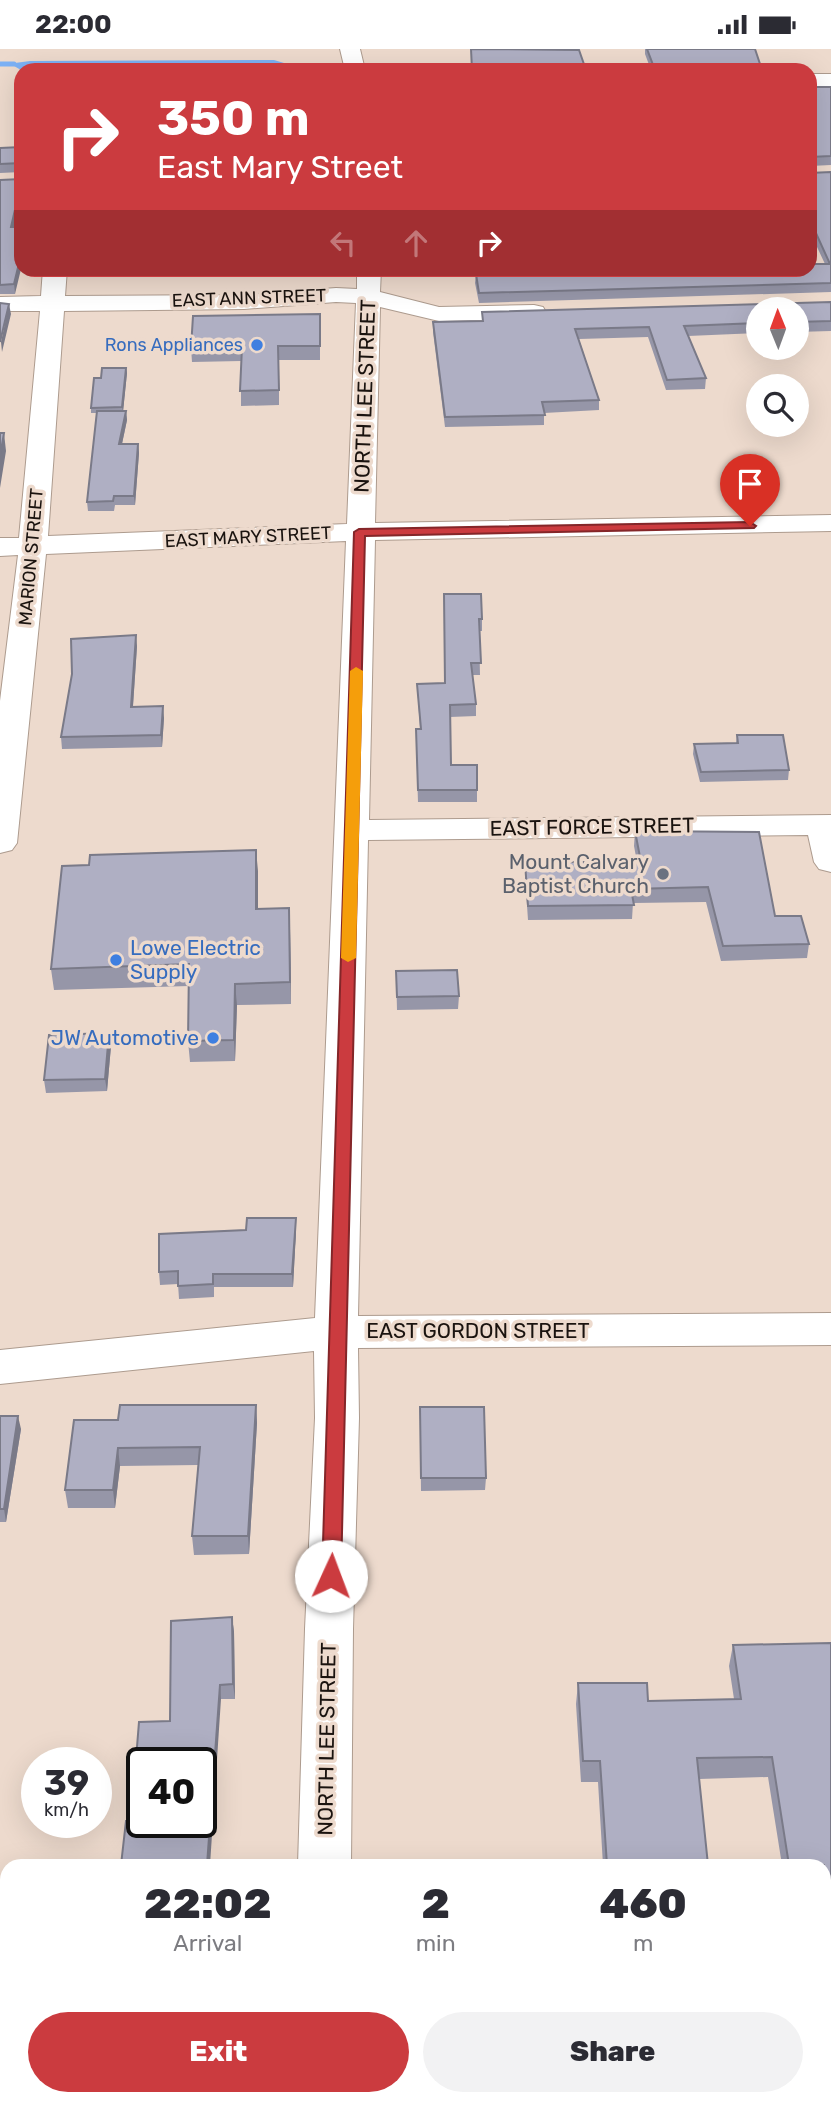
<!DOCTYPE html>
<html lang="en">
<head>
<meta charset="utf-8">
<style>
	body { margin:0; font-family:Rubik,sans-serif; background:#f2f2f3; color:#2b2b33; height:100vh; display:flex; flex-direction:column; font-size:26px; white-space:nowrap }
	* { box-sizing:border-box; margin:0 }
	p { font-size:23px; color:#7c7c81 }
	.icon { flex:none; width:38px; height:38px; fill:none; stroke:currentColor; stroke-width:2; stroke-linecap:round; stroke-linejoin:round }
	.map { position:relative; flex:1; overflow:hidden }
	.panel { position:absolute; left:0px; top:1810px; width:831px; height:247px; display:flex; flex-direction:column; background:#fff; border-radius:21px 21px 0 0; box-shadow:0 7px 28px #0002 }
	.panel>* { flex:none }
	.top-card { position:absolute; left:14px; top:14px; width:803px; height:214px; border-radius:21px; box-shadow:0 7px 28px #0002; background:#cb3b3f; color:#fff; overflow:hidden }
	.needle { width:46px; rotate:359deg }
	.controls { position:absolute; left:746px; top:248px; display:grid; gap:14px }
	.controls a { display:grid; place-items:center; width:63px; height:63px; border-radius:50%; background:#fff; box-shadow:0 7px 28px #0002; font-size:35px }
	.speed { position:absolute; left:21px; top:1698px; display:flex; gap:14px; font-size:35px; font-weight:700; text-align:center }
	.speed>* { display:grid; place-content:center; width:91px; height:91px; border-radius:50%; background:#fff; box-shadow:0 7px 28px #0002; line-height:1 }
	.speed small { font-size:18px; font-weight:400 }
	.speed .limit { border:4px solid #111; border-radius:10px; background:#fff; color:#111 }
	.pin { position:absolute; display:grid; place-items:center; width:60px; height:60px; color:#fff; margin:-72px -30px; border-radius:50% 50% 50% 0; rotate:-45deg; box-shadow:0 0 7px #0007 }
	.pin .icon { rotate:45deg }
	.me { position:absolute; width:77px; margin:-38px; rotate:2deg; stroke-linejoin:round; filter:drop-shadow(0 0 5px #0008) }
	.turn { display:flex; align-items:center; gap:24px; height:147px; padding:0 28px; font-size:32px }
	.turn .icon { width:91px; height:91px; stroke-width:2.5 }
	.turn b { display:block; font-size:49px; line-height:60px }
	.lanes { display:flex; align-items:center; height:66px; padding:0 28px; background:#0003; justify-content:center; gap:35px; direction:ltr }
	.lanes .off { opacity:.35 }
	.eta { display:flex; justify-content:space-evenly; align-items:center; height:119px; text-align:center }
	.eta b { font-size:42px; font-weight:800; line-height:49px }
	.primary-button { display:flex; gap:14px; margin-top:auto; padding:14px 28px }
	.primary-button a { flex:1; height:80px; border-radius:42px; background:#cb3b3f; color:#fff; font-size:28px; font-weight:800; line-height:80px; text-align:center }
	.primary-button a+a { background:#f2f2f3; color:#2b2b33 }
	.status { display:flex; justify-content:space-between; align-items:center; height:49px; padding:0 35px; background:#fff; direction:ltr }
	.status svg { height:19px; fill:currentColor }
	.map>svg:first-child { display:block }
</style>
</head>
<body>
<div class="status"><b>22:00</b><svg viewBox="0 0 49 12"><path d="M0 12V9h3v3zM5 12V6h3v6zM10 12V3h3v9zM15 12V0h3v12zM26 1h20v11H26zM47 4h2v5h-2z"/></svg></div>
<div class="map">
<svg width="831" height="2055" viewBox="0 0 831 2055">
	<rect width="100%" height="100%" fill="#eddacd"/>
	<path fill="#7cb1f5" d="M274,11L294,17L298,21H21L14,17L15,14L30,12Z"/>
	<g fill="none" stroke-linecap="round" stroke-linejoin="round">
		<path stroke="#7cb1f5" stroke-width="5" d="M0,15H14"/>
		<g stroke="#ad9b8e" stroke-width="2">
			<path id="minor" d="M340,0H360L365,21H345Z
				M810,25H831V37H810Z
				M43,220H67L65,247L244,246L336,239L357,240V220H381L380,243L439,258L534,256L543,258L546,263L543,268L534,270L439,272L380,258L375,474L831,466V482L375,491L369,771L831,766V823L819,820L814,813L808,786L368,791L358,1267L831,1264V1296L358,1299L359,1369L353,1580L351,1816H298L305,1580L315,1369L314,1302L0,1335V1301L315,1269L346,492L46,505L17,794L12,801L0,804V652L18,506L0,507V489H19L40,262H0V248L41,247ZM336,253L356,254L347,475L48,487L64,262L244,260Z
				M292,2049H350V2055H292Z"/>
		</g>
		<use href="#minor" fill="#fff" fill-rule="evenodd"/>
	</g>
	<path fill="#9696a8" d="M645,0H647L762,21H651L645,5Z
		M810,38H831V116L810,117Z
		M21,98V123L0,124V99Z
		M831,123V243L479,254L475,234L476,225L522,224V220H810L825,215L810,183V124Z
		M0,131L14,178L15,245H0Z
		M831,253V282L796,283V261H758V284L688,287L706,329L705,340L666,341L648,288L579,290L599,351V361L544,364V376L445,378L433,283V273L482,272V263Z
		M320,265V311H279V356L241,357V312L192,313L191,299Z
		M126,319L127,324L123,362H126L127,371L122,395H138L139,404L135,456H115L114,462H88L87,453L97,364H91V359L101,329Z
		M444,545L482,570V582H479L480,626H472L476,655V667L450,668L451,716H477V753H418L416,692L420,680L417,635L445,634Z
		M137,597L133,658L164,669L162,698L62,700L61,688Z
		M737,686L789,721L788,731L700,733L693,705L694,695L736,694Z
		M635,782L775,867L809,895L807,909L721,912L706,853L633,854L632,870L528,871L525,827V813H637L634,797Z
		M256,801L258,860L290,880L291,955L237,956L235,1012L190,1013L188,992L189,937L54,941L51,920L89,816Z
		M396,922L459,947L458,960L397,961Z
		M111,997L107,1042L46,1044L44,1031Z
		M296,1169V1182L293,1238H214V1248L179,1250L178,1235L160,1236L159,1223L246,1181Z
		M256,1356L257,1374L249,1505L194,1506L192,1487L198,1416L120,1417L115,1459H68L65,1441L118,1371Z
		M420,1358L486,1429L485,1441L421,1442Z
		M0,1367L21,1380L6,1473H0Z
		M232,1568L234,1583L235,1650H221L170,1672Z
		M831,1594V2000H824V1816H782L768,1728L699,1730L708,1816H603L598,1733H581L576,1655L578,1634L648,1652L734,1650L729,1617L733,1596Z"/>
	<path fill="#7a7a88" d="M21,135V149L12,188L11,178Z
		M21,206V220L15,245L14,235Z
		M9,255L11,265L2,303L1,293Z
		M126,319L127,324L123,363L122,358Z
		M126,362L127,371L120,404L119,395Z
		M4,384L6,402L0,439V407Z
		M138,395L139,404L135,456L134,447Z
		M136,586L137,597L132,670L131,658Z
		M163,657L164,669L162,698L161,686Z
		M256,801L258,822V881L256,860Z
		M289,859L290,880L291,955L290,933Z
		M235,935L237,956L235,1012L234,991Z
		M109,984L111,997L107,1042L105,1030Z
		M296,1169V1182L293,1238L292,1225Z
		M256,1356L257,1374L249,1505L248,1487Z
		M18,1367L21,1380L6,1473L4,1460Z
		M118,1399L120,1417L115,1459L113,1441Z
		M232,1568L234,1583L235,1650L233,1635Z
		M220,1636L221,1650L210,1816H207Z"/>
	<path fill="#afafc3" stroke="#7a7a88" stroke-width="2" fill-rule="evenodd" d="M471,0L579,1L586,21H472Z
		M647,0H755L762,21H655Z
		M810,38H831V107L810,108Z
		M21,98V114L0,115V99Z
		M831,123V234L479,244L476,225L524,224V220H810V215H830L810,171V124Z
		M21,130V135L11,178H21V206L14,235L0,236V131Z
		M831,253V272L796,273V261H758V274L684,277L706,329L667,331L649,278L575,280L599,351L542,353L545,366L445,368L433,273L483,272L482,263Z
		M0,254L9,255L0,293Z
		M320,265V297H278L279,341L240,342L242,298L191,299L193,267Z
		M102,319H126L122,358L91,359L94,329H101Z
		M97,362H126L119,395H138L134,447H114L113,452L87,453Z
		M0,384H4L0,407Z
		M444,545H481L482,570H479L481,614H471L476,655L450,656L451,716H477V741H418L416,680H421L417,635L445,634Z
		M136,586L131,658L163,657L161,686L61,688L72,625L71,590Z
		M737,686H783L789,721L701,723L694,695L738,694Z
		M635,782L759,783L775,867H801L809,895L723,897L708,838L631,840L634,856L528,857L525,813H641Z
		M256,801V860L289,859L290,933L235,935L234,991L188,992L189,915L51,920L62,817L89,816L90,806Z
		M457,921L459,947L397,948L396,922Z
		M109,984L105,1030L44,1031L49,986Z
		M247,1169H296L292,1225H213V1235L178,1237V1222L159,1223V1185L246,1181Z
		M120,1356H256L248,1487H192L200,1398L118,1399L113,1441H65L74,1371H118Z
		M420,1358H484L486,1429H421Z
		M0,1367H18L4,1460H0Z
		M232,1568L233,1635L220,1636L207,1816H121L126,1772H131L139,1673L170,1672L171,1572ZM142,1713H201V1773H142Z
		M831,1594V1981H824V1816H789L772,1708L697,1709L708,1816H607L600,1712H583L578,1634H647L648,1652L741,1650L733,1596Z
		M542,2049H664V2055H543Z"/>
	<path fill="#cb3b3f" stroke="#842629" stroke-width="2" d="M750,473L756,477L754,479L365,487L341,1527L338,1533L331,1536L324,1533L322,1527L354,483L359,480Z"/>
	<path fill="#f59e0b" d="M356,618L363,622L356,909L348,913L341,909L350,622Z"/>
	<g fill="#3f7fe0" stroke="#eddacd" stroke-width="2.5">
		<circle cx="257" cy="296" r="7"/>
		<circle cx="116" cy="911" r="7"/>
		<circle cx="213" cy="989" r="7"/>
	</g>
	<circle fill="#6b7280" stroke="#eddacd" stroke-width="2.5" cx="663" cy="825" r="7"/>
	<g text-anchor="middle" stroke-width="7" stroke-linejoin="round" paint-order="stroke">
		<g font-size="18" fill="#1a130f" stroke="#eddacd">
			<text transform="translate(249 249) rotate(-2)" y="6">EAST ANN STREET</text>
			<text transform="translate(248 488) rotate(-3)" y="6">EAST MARY STREET</text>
			<text transform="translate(31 508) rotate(-85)" y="6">MARION STREET</text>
		</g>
		<g font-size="18" fill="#366cbe" stroke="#eddacd" text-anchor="end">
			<text x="243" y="302">Rons Appliances</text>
		</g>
		<g font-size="21" fill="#1a130f" stroke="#eddacd">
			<text transform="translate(365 347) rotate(-88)" y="7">NORTH LEE STREET</text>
			<text transform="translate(592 778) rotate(-1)" y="7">EAST FORCE STREET</text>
			<text x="478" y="1289">EAST GORDON STREET</text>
			<text transform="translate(327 1690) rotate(-89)" y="7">NORTH LEE STREET</text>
		</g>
		<g font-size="21" fill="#5b616d" stroke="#eddacd" text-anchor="end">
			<text x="649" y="820">Mount Calvary<tspan x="649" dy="24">Baptist Church</tspan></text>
		</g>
		<g font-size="21" fill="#366cbe" stroke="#eddacd" text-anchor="start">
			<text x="130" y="906">Lowe Electric<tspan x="130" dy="24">Supply</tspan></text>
			<text x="199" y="996" text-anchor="end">JW Automotive</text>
		</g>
	</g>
</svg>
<div class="controls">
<a><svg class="needle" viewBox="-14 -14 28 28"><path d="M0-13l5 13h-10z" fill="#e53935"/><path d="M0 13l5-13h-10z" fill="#7c7c81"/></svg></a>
<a><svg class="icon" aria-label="search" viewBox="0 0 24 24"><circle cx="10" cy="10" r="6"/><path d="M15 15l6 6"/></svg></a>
</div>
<div class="speed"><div>39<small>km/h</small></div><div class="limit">40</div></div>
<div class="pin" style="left:750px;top:477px;background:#d93025"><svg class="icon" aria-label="arrive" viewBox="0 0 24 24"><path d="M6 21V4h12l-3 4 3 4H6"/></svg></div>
<svg class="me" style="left:331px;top:1527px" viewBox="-20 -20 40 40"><circle r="19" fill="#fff"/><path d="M0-13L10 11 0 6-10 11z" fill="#cb3b3f"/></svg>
<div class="top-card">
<div class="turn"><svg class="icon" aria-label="right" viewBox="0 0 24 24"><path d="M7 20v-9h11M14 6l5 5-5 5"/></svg><div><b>350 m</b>East Mary Street</div></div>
<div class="lanes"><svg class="icon off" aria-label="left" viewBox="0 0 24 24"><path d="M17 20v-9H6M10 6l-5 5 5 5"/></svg><svg class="icon off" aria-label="ahead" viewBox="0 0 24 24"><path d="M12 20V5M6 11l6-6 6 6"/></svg><svg class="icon" aria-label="right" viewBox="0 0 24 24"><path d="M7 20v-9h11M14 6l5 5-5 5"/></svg></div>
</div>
<section class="panel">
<div class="eta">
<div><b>22:02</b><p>Arrival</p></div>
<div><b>2</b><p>min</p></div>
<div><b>460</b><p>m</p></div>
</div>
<div class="primary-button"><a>Exit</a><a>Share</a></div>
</section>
</div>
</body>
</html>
